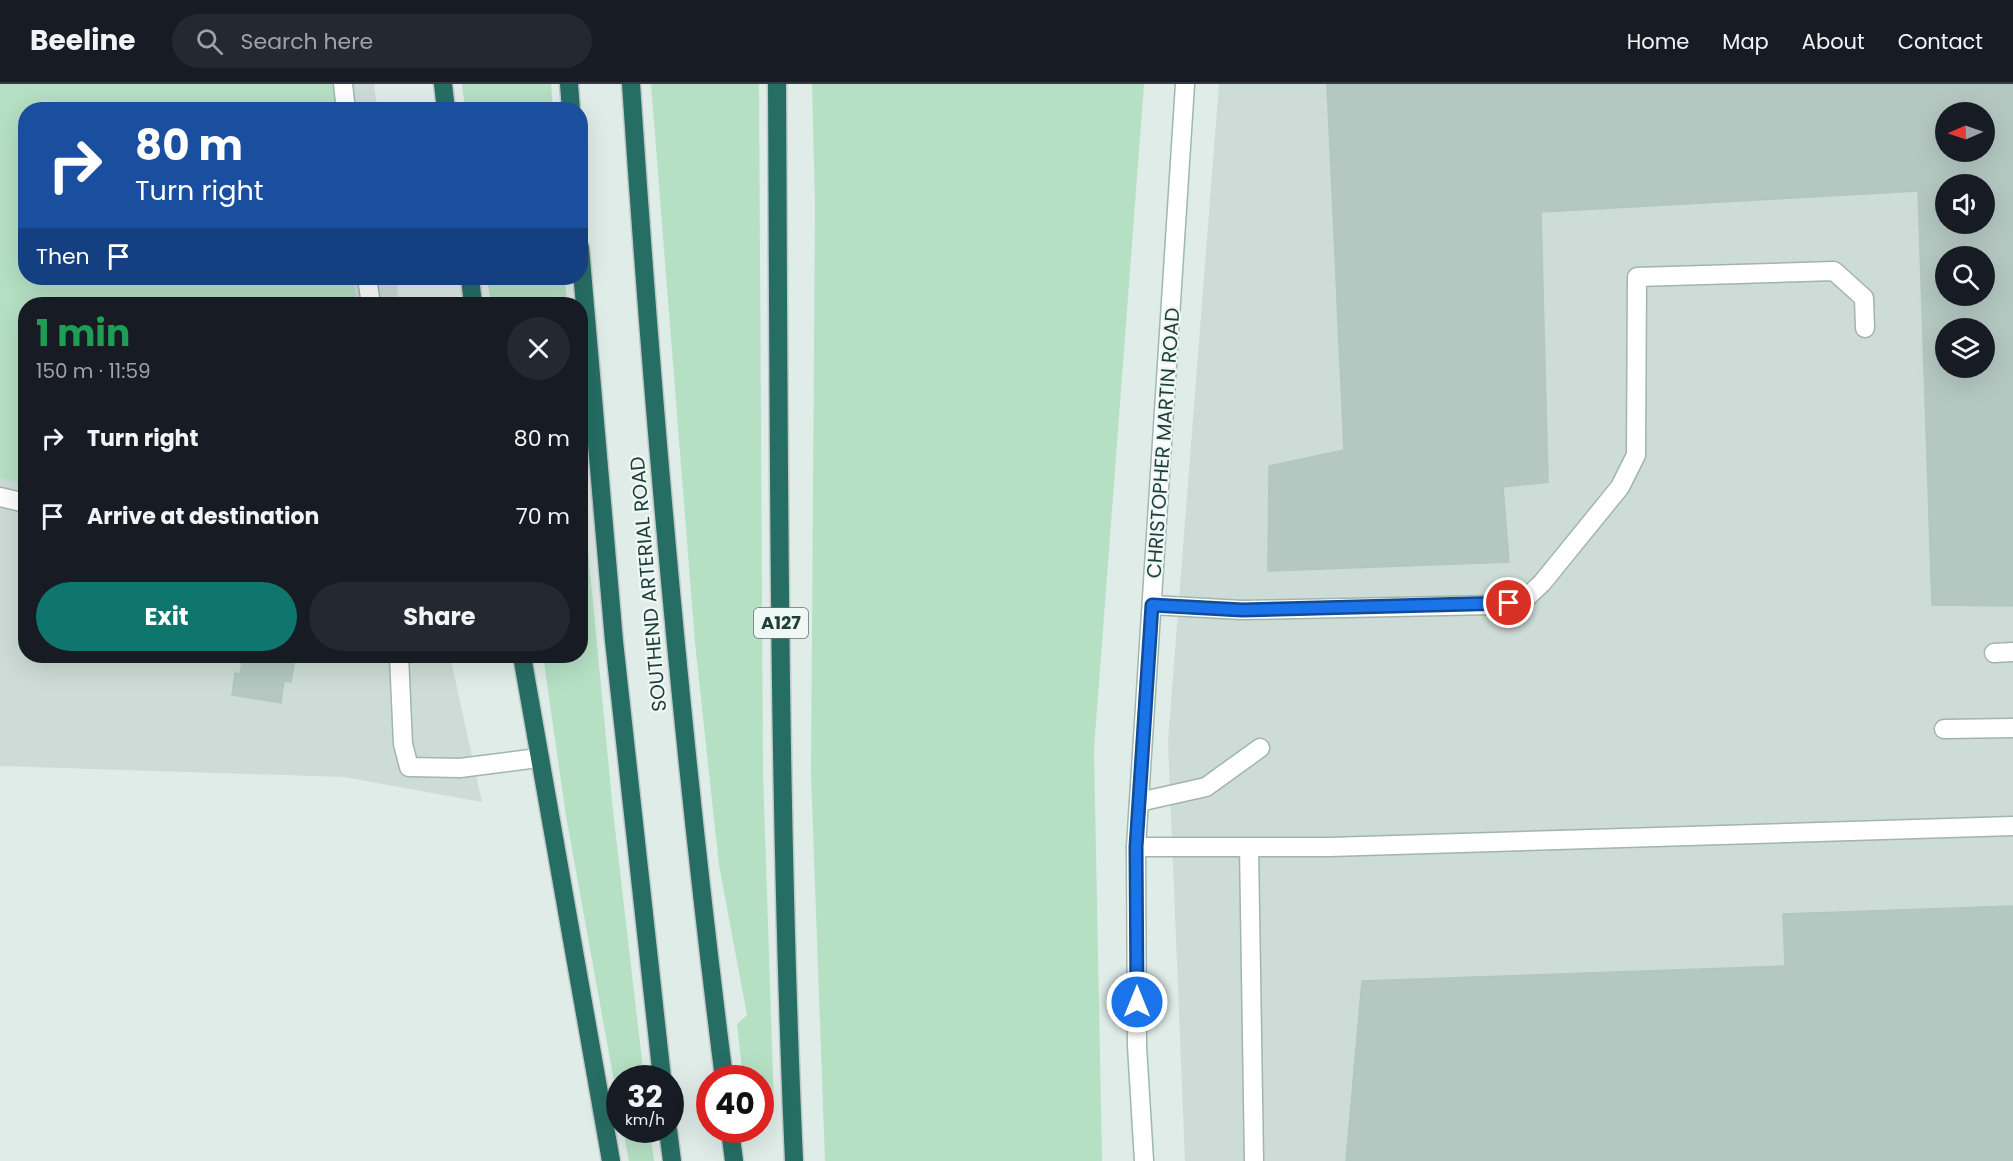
<!DOCTYPE html>
<html lang="en">
<head>
<meta charset="utf-8">
<style>
	body { margin:0; font-family:Poppins,sans-serif; background:#242831; color:#f1f3f6; height:100vh; display:flex; flex-direction:column; font-size:22px; white-space:nowrap }
	* { box-sizing:border-box; margin:0 }
	p { font-size:20px; color:#9ea1a6 }
	.icon { flex:none; width:33px; height:33px; fill:none; stroke:currentColor; stroke-width:2; stroke-linecap:round; stroke-linejoin:round }
	.map { position:relative; flex:1; overflow:hidden }
	.side { position:absolute; left:18px; top:213px; width:570px; height:366px; display:flex; flex-direction:column; background:#171b24; border-radius:24px; box-shadow:0 6px 24px #0002 }
	.side>* { flex:none }
	.guide { position:absolute; left:18px; top:18px; width:570px; height:183px; border-radius:24px; box-shadow:0 6px 24px #0002; background:#1a4fa0; color:#fff; overflow:hidden }
	.needle { width:39px; rotate:268deg }
	.fabs { position:absolute; left:1935px; top:18px; display:grid; gap:12px }
	.fabs a { display:grid; place-items:center; width:60px; height:60px; border-radius:50%; background:#171b24; box-shadow:0 6px 24px #0002; font-size:30px }
	.speed { position:absolute; left:606px; top:981px; display:flex; gap:12px; font-size:30px; font-weight:700; text-align:center }
	.speed>* { display:grid; place-content:center; width:78px; height:78px; border-radius:50%; background:#171b24; box-shadow:0 6px 24px #0002; line-height:1 }
	.speed small { font-size:15px; font-weight:400 }
	.speed .limit { border:9px solid #d22; background:#fff; color:#111 }
	.pin { position:absolute; display:grid; place-items:center; width:51px; height:51px; color:#fff; margin:-26px; border:3px solid #fff; border-radius:50%; box-shadow:0 2px 6px #0007 }
	.me { position:absolute; width:66px; margin:-33px; rotate:0deg; stroke-linejoin:round; filter:drop-shadow(0 0 4px #0008) }
	.turn { display:flex; align-items:center; gap:21px; height:126px; padding:0 18px; font-size:27px }
	.turn .icon { width:78px; height:78px; stroke-width:2.5 }
	.turn b { display:block; font-size:42px; line-height:51px }
	.then { display:flex; align-items:center; height:57px; padding:0 18px; background:#0003; gap:12px; font-size:22px }
	.round { display:grid; place-items:center; flex:none; width:63px; height:63px; border-radius:32px; background:#242831 }
	.summary { display:flex; align-items:center; justify-content:space-between; height:102px; padding:0 18px }
	h1 { font-size:36px; font-weight:700; line-height:45px; color:#1e9e55 }
	.primary-button { display:flex; gap:12px; margin-top:auto; padding:12px 18px }
	.primary-button a { flex:1; height:69px; border-radius:36px; background:#0f766e; color:#fff; font-size:24px; font-weight:700; line-height:69px; text-align:center }
	.primary-button a+a { background:#242831; color:#f1f3f6 }
	ul { padding:0; list-style:none }
	li { display:flex; align-items:center; gap:18px; height:78px; padding:0 18px }
	li div { flex:1 }
	li b { display:block; font-size:22px }
	li em { font-style:normal }
	header { display:flex; align-items:center; gap:36px; box-sizing:border-box; height:84px; padding:0 30px; background:#171b24; border-bottom:2px solid #363941 }
	header strong { font-size:28px }
	nav { display:flex; gap:33px; margin-inline-start:auto; font-size:21px }
	.search { width:420px; height:54px; background:#242831; display:flex; align-items:center; gap:15px; box-sizing:border-box; padding:0 21px; border-radius:33px; color:#9ea1a6; font-size:22px }
	.map>svg:first-child { display:block }
</style>
</head>
<body>
<header>
<strong>Beeline</strong>
<div class="search"><svg class="icon" aria-label="search" viewBox="0 0 24 24"><circle cx="10" cy="10" r="6"/><path d="M15 15l6 6"/></svg>Search here</div>
<nav><a>Home</a><a>Map</a><a>About</a><a>Contact</a></nav>
</header>
<div class="map">
<svg width="2013" height="1077" viewBox="0 0 2013 1077">
	<rect width="100%" height="100%" fill="#dfece7"/>
	<path fill="#cddcd6" fill-rule="evenodd" d="M0,0H374L377,25L26,26V194H396L399,220H26V572H450L482,718L344,693L0,682Z
		M1219,0H2013V1077H1185L1168,657ZM1946,28H1984V68H1946ZM1946,100H1984V140H1946ZM1946,172H1984V212H1946ZM1946,244H1984V284H1946Z"/>
	<path fill="#b5e0c4" d="M0,0H332L335,25L26,26V194H353L356,220H26L25,401L0,394Z
		M462,0H551L553,25H465Z
		M651,0H759L763,689L774,1024L771,1031L761,1034L760,994H743L737,940L747,931L719,781L695,559Z
		M812,0H1144L1094,665L1102,1077H825L811,690L815,121Z
		M487,194H565L567,220H491Z
		M581,394L613,727L644,994H620L619,1025L566,732L543,572H580Z
		M623,1046H650L654,1077H629Z"/>
	<path fill="#b4c7c1" stroke="#b1c7bf" stroke-width="1.5" fill-rule="evenodd" d="M1327,0H2013V522L1932,521L1918,107L1541,128L1548,398L1503,403L1509,478L1268,487L1269,382L1344,366ZM1946,28H1984V68H1946ZM1946,100H1984V140H1946ZM1946,172H1984V212H1946ZM1946,244H1984V284H1946Z
		M243,572H288L287,579L294,580L291,598L284,597L281,619L232,611L235,589L240,590Z
		M2013,822V1077H1346L1362,897L1785,882L1783,830Z"/>
	<g fill="none" stroke-linecap="round" stroke-linejoin="round">
		<g stroke="#a1b4af" stroke-width="21">
			<path id="lane" d="M343,0L346,26
				M367,194L371,220
				M0,413L26,419
				M1152,521L1242,526L1494,521L1524,516L1542,499L1620,403L1636,371L1637,193L1834,187L1864,214L1865,244
				M1994,569L2013,568
				M399,572L403,660L409,683L460,684L538,674
				M1944,645L2013,644
				M1139,718L1206,703L1260,664
				M1136,763H1330L2013,742
				M1249,763L1254,1077"/>
		</g>
		<g stroke="#9cb9b1" stroke-width="21">
			<path id="secondary" d="M1144,1077L1137,962L1136,763L1185,0"/>
		</g>
		<g stroke="#c0c9c7" stroke-width="21">
			<path id="highway" d="M443,0L446,26
				M569,0L571,26
				M631,0C653,332 682,664 724,994
				M777,0C779,359 778,718 794,1077
				M580,164L614,557L662,994
				M470,194L473,220
				M522,572L611,1077
				M668,1046L672,1077
				M730,1046L734,1077"/>
		</g>
		<use href="#lane" stroke="#fff" stroke-width="18"/>
		<use href="#secondary" stroke="#fff" stroke-width="18"/>
		<use href="#highway" stroke="#266e64" stroke-width="18"/>
	</g>
	<g fill="none" stroke-linecap="round" stroke-linejoin="round">
		<g stroke="#114b97" stroke-width="15">
			<path id="route" d="M1137,918L1136,763L1152,521L1242,526L1509,519"/>
		</g>
		<use href="#route" stroke="#1a73e8" stroke-width="10"/>
	</g>
	<g text-anchor="middle" stroke-width="4.5" stroke-linejoin="round" paint-order="stroke">
		<rect fill="#f0f8f5" stroke="#5d7671" stroke-width="1.5" x="754" y="524" width="54" height="30" rx="4.5"/>
		<g font-size="18" font-weight="bold" fill="#1e3e38">
			<text x="781" y="545">A127</text>
		</g>
		<g font-size="20" fill="#1e3e38" stroke="#f0f8f5">
			<text transform="translate(1163 359) rotate(-86)" y="7">CHRISTOPHER MARTIN ROAD</text>
			<text transform="translate(648 500) rotate(-95)" y="7">SOUTHEND ARTERIAL ROAD</text>
		</g>
	</g>
</svg>
<div class="fabs">
<a><svg class="needle" viewBox="-14 -14 28 28"><path d="M0-13l5 13h-10z" fill="#e53935"/><path d="M0 13l5-13h-10z" fill="#9ea1a6"/></svg></a>
<a><svg class="icon" aria-label="sound" viewBox="0 0 24 24"><path d="M4 9h4l5-4v14l-5-4H4zM17 9q2 3 0 6"/></svg></a>
<a><svg class="icon" aria-label="search" viewBox="0 0 24 24"><circle cx="10" cy="10" r="6"/><path d="M15 15l6 6"/></svg></a>
<a><svg class="icon" aria-label="layers" viewBox="0 0 24 24"><path d="M12 4l9 5-9 5-9-5zM3 14l9 5 9-5"/></svg></a>
</div>
<div class="speed"><div>32<small>km/h</small></div><div class="limit">40</div></div>
<div class="pin" style="left:1509px;top:519px;background:#d93025"><svg class="icon" aria-label="arrive" viewBox="0 0 24 24"><path d="M6 21V4h12l-3 4 3 4H6"/></svg></div>
<svg class="me" style="left:1137px;top:918px" viewBox="-20 -20 40 40"><circle r="17" fill="#1a73e8" stroke="#fff" stroke-width="3"/><path d="M0-11L8 9 0 5-8 9z" fill="#fff"/></svg>
<div class="guide">
<div class="turn"><svg class="icon" aria-label="right" viewBox="0 0 24 24"><path d="M7 20v-9h11M14 6l5 5-5 5"/></svg><div><b>80 m</b>Turn right</div></div>
<div class="then">Then<svg class="icon" aria-label="arrive" viewBox="0 0 24 24"><path d="M6 21V4h12l-3 4 3 4H6"/></svg></div>
</div>
<section class="side">
<div class="summary"><div><h1>1 min</h1><p>150 m · 11:59</p></div><a class="round"><svg class="icon" aria-label="close" viewBox="0 0 24 24"><path d="M6 6l12 12M18 6L6 18"/></svg></a></div>
<ul>
<li><svg class="icon" aria-label="right" viewBox="0 0 24 24"><path d="M7 20v-9h11M14 6l5 5-5 5"/></svg><div><b>Turn right</b></div><em>80 m</em></li>
<li><svg class="icon" aria-label="arrive" viewBox="0 0 24 24"><path d="M6 21V4h12l-3 4 3 4H6"/></svg><div><b>Arrive at destination</b></div><em>70 m</em></li>
</ul>
<div class="primary-button"><a>Exit</a><a>Share</a></div>
</section>
</div>
</body>
</html>
